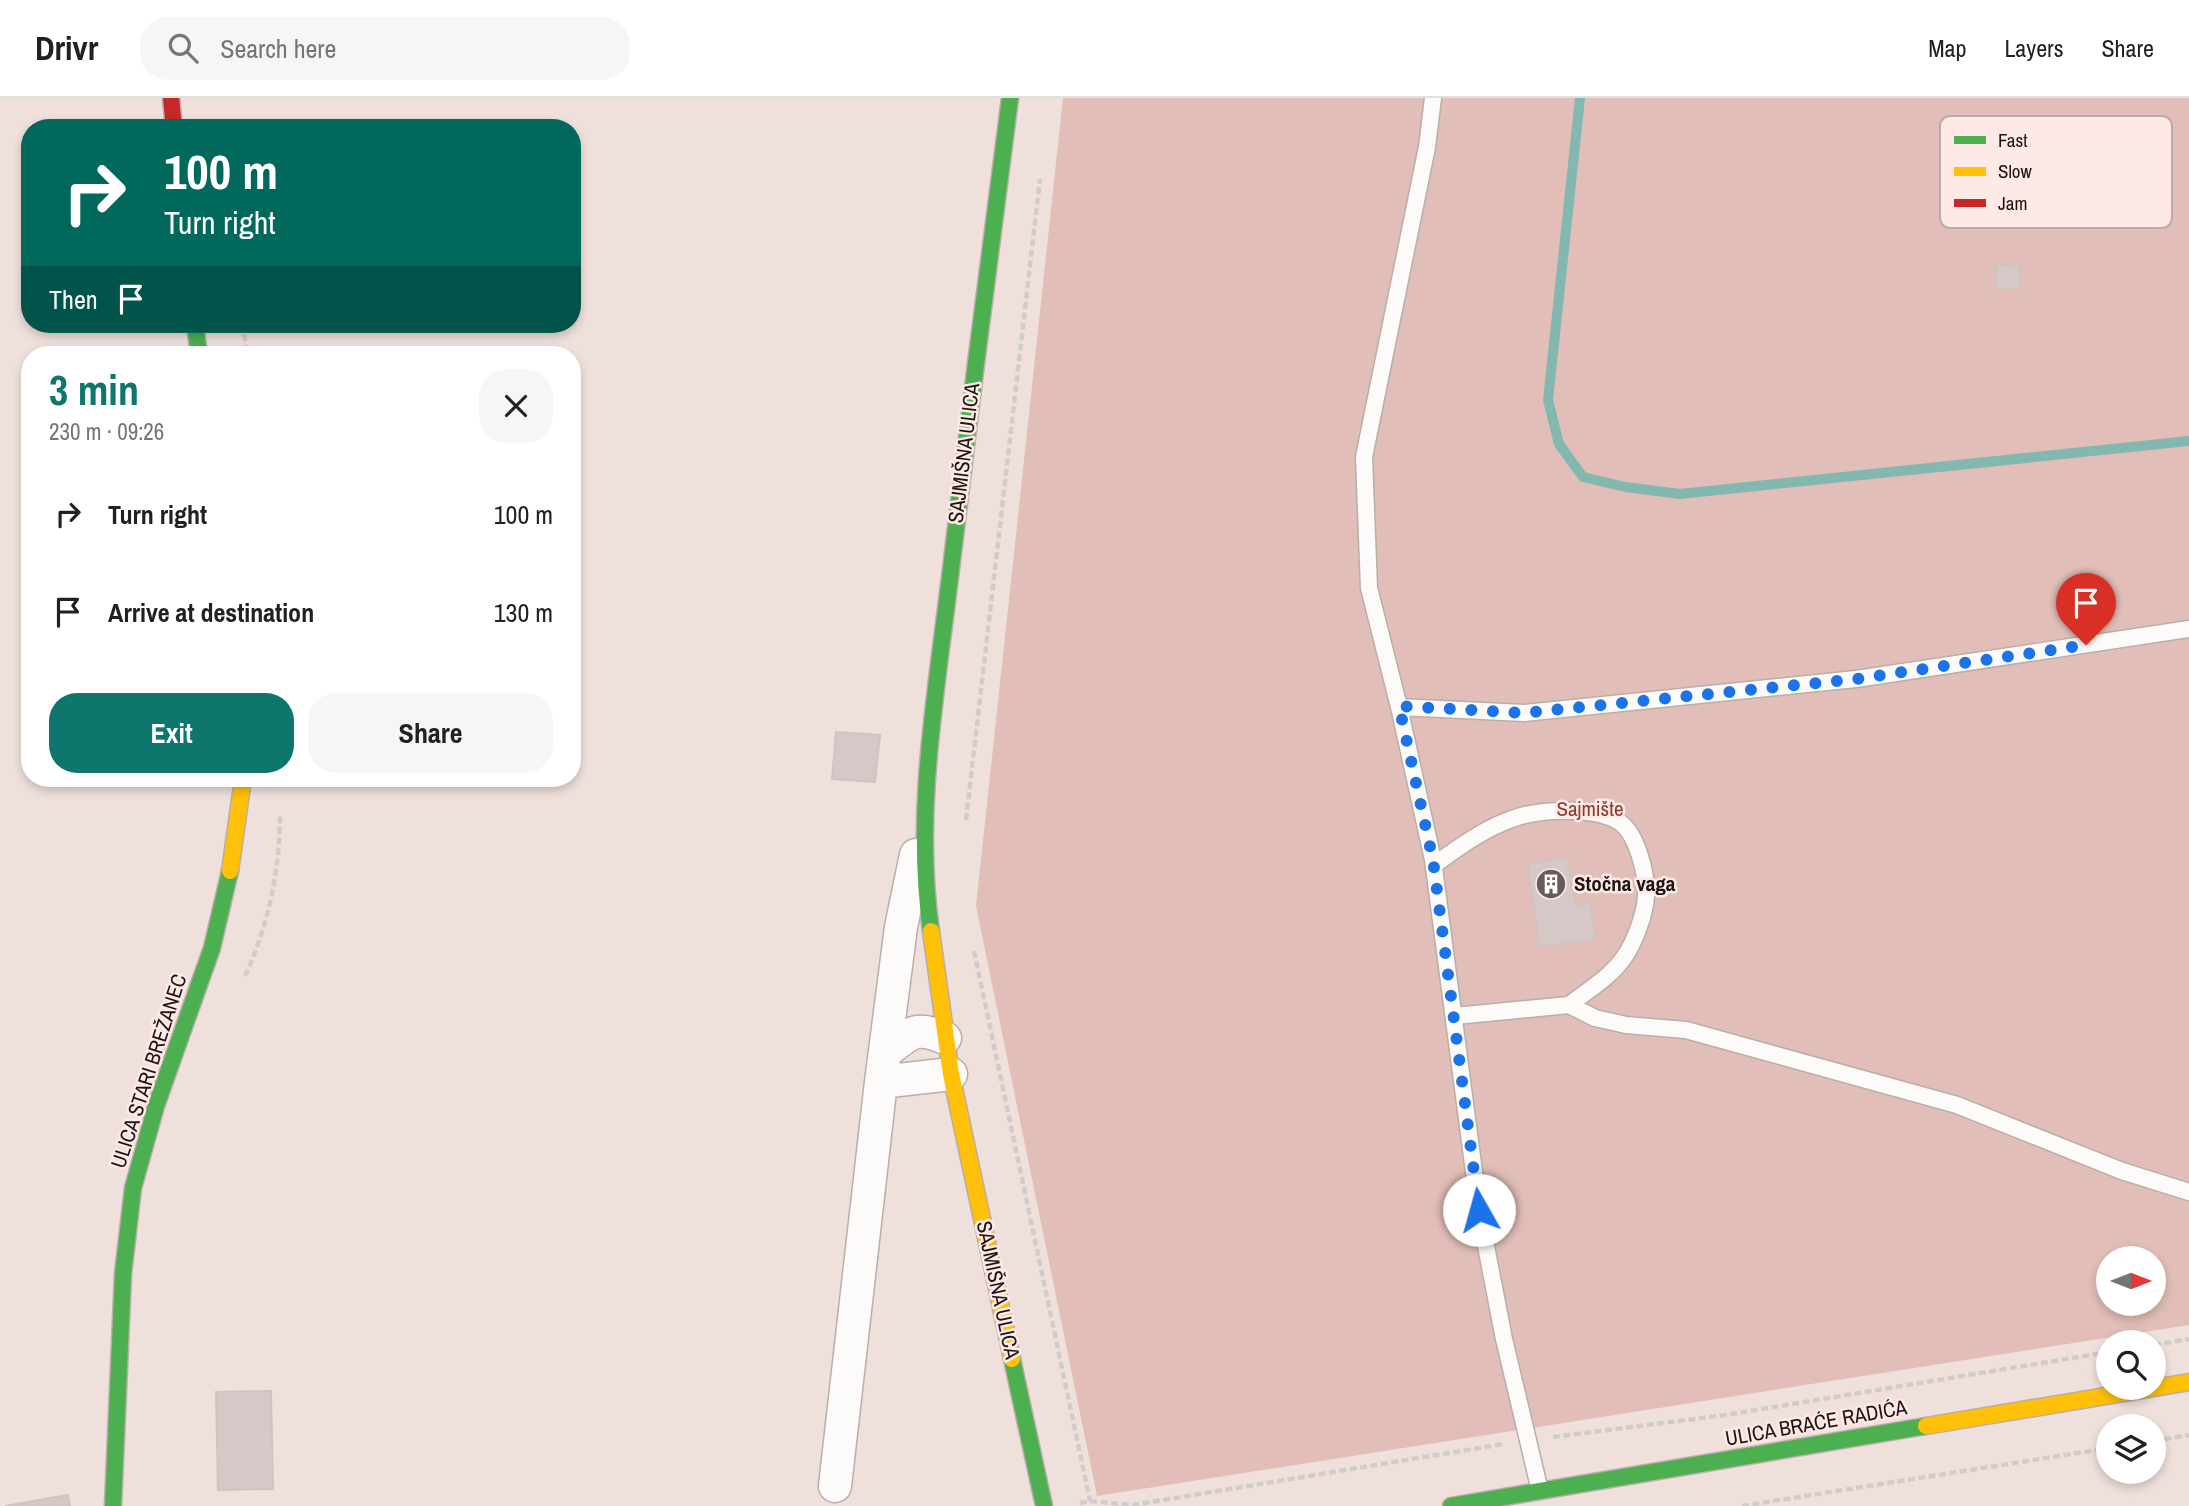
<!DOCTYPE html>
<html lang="en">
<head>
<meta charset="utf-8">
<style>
	body { margin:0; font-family:"Archivo Narrow",sans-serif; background:#f6f6f6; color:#202124; height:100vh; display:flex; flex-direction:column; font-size:26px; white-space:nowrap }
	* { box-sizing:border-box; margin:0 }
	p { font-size:23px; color:#757577 }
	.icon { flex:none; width:38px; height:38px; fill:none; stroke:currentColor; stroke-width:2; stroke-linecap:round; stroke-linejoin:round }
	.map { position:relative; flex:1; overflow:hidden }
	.drawer { position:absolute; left:21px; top:248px; width:560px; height:441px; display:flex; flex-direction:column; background:#fff; border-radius:28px; box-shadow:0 4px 10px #0003 }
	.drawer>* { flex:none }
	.guide { position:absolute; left:21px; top:21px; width:560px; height:214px; border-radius:28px; box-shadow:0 4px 10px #0003; background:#00695c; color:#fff; overflow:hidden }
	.needle { width:46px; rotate:90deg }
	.fabs { position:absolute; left:2096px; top:1148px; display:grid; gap:14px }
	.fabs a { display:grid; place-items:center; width:70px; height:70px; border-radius:50%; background:#fff; box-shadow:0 4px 10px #0003; font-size:35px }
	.pin { position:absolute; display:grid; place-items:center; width:60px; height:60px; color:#fff; margin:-72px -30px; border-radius:50% 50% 50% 0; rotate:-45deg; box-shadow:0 0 7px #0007 }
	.pin .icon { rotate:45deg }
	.me { position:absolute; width:77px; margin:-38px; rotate:353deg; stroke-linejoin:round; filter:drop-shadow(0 0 5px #0008) }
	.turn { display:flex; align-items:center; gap:24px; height:147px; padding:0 28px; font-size:32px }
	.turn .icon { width:91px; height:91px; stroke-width:2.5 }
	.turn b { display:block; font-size:49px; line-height:60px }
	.then { display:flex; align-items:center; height:66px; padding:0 28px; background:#0003; gap:14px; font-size:26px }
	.round { display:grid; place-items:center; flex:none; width:74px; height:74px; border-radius:28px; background:#f6f6f6 }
	.headline { display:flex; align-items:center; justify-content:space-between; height:119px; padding:0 28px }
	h1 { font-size:42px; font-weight:800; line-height:52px; color:#0f766e }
	.button { display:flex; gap:14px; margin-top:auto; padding:14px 28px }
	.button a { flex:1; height:80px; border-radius:28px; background:#0f766e; color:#fff; font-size:28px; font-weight:800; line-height:80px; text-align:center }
	.button a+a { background:#f6f6f6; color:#202124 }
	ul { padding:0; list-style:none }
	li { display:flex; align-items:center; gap:21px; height:98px; padding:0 28px }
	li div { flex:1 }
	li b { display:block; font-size:26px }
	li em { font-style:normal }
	header { display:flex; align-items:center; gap:42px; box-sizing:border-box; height:98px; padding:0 35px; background:#fff; border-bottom:2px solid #e0e0e0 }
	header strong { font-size:33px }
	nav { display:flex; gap:38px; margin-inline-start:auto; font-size:24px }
	.search { width:490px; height:63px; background:#f6f6f6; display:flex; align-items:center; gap:18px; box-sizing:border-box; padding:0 24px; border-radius:28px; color:#757577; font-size:26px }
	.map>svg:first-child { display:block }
</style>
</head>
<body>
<header>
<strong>Drivr</strong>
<div class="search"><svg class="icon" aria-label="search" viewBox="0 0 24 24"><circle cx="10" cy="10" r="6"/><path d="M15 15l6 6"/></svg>Search here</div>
<nav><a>Map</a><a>Layers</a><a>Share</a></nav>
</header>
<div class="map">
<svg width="2189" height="1408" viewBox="0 0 2189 1408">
	<rect width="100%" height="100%" fill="#f0e0dc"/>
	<path fill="#e1beb7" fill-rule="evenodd" d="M1063,0H2189V1227L1097,1398L976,808ZM2109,1160H2154V1206H2109Z"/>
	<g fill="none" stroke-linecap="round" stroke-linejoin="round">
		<path stroke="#82b8af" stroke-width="10" d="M1580,0L1548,302L1559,346L1583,379L1625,389L1680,396L2189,343"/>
	</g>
	<path fill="#d5c8c6" stroke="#d0c3c0" stroke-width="2" d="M2020,166V191H1996V167Z
		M836,634L880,637L875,684L832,681Z
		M1567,760L1575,807L1590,805L1596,841L1540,849L1528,766Z
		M271,1293L273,1391L218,1392L216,1294Z
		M68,1397L70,1408H5Z"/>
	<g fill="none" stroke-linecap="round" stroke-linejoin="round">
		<g stroke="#baadaa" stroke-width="19">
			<path id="lane" d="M1433,0L1427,49L1364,359L1369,490L1399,609L1433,762L1479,1112L1504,1241L1540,1393
				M1399,609L1524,615L1856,581L2189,531
				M1434,767C1458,750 1483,731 1512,721C1538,711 1591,709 1616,722C1637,732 1647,777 1646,798C1645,816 1635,843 1625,858C1611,879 1588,892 1569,907
				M1455,918L1569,907L1595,920L1626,927L1686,932L1957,1007L2122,1073L2189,1094"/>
		</g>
		<g stroke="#baadaa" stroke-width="35">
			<path id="street" d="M886,954C910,935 915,927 945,940
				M881,984L951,976
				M835,1388L881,984L901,829L916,757"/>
		</g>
		<g stroke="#baadaa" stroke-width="19">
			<path id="fast" d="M195,226L199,257
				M931,833C914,716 936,596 950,479C969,319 989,160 1010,0
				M1012,1261L1044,1408
				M113,1408L123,1176L133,1090L156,1008L212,850L230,773
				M1451,1408L1926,1328"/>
		</g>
		<g stroke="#baadaa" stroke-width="19">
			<path id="slow" d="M230,773L243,681
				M931,833L951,976L1012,1261
				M1926,1328L2189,1284"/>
		</g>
		<g stroke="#baadaa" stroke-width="19">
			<path id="jam" d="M171,0L174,30"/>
		</g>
		<path stroke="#d1cccb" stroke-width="4.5" stroke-dasharray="7 3.5" stroke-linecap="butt" d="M243,226L247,257
			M966,722L1040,81
			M974,853L1090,1403
			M245,878C268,829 280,771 280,717
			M2154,1247L2189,1241
			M1553,1339L1725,1317L2109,1254
			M2154,1343L2189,1337
			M1080,1405L1090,1403L1133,1407L1503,1346
			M1742,1408L2109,1350"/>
		<use href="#lane" stroke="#fdfafa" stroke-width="16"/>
		<use href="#street" stroke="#fdfafa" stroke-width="32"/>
		<use href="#fast" stroke="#4caf50" stroke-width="16"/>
		<use href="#slow" stroke="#ffc107" stroke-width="16"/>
		<use href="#jam" stroke="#c62828" stroke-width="16"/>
	</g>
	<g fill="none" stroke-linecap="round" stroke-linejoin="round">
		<path stroke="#1a73e8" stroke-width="12" stroke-dasharray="0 21.6" d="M1479,1112L1433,762L1399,608L1524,615L1856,581L2086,547"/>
	</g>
	<defs>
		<g id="building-disc" transform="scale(1.575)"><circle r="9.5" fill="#685b59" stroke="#fdeae7"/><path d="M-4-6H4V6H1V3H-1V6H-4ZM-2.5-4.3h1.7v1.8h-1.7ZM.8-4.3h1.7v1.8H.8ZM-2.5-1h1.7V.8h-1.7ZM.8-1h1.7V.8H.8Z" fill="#fff"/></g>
	</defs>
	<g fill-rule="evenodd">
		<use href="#building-disc" x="1551" y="786"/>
	</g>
	<g text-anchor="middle" stroke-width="5" stroke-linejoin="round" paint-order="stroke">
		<g font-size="21" fill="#1f1413" stroke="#fdeae7">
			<text transform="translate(964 355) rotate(-83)" y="7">SAJMIŠNA ULICA</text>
			<text transform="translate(149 973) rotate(-72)" y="7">ULICA STARI BREŽANEC</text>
			<text transform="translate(998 1192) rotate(78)" y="7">SAJMIŠNA ULICA</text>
			<text transform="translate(1816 1325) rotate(-10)" y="7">ULICA BRAĆE RADIĆA</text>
		</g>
		<g font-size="21" fill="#8b3a2e" stroke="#fdeae7">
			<text x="1590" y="718">Sajmište</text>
		</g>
		<g font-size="21" font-weight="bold" fill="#1f1413" stroke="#fdeae7" text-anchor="start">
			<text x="1574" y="793">Stočna vaga</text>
		</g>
	</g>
	<rect x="1940" y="18" width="232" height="112" rx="10" fill="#fdeae7" stroke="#baaaa7" stroke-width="2"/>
	<rect x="1954" y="38" width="32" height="8" fill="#4caf50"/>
	<rect x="1954" y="69" width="32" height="9" fill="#ffc107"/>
	<rect x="1954" y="101" width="32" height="8" fill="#c62828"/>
	<g font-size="19" fill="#1f1413">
		<text x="1998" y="49">Fast</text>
		<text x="1998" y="80">Slow</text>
		<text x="1998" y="112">Jam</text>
	</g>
</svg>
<div class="fabs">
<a><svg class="needle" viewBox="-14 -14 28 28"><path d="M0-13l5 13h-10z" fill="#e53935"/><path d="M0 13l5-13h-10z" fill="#757577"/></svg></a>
<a><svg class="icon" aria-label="search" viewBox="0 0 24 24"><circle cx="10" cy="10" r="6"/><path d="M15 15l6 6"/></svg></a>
<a><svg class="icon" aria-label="layers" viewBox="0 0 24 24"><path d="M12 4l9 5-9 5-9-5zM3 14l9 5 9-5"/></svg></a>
</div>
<div class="pin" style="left:2086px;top:547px;background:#d93025"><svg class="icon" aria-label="arrive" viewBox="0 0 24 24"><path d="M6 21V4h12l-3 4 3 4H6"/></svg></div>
<svg class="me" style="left:1479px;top:1112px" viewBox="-20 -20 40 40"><circle r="19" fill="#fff"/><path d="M0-13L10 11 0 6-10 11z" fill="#1a73e8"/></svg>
<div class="guide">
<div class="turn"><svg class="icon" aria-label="right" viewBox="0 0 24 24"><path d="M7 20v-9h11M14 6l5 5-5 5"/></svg><div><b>100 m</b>Turn right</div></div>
<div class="then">Then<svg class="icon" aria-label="arrive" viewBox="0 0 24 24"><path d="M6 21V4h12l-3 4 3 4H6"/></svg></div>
</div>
<section class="drawer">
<div class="headline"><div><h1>3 min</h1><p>230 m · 09:26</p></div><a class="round"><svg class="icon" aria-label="close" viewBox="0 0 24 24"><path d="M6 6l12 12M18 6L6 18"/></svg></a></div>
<ul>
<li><svg class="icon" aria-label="right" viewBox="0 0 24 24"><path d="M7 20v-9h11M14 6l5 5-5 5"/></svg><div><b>Turn right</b></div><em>100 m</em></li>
<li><svg class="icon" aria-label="arrive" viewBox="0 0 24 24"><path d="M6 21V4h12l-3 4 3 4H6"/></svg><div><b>Arrive at destination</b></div><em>130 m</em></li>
</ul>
<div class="button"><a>Exit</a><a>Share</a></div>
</section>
</div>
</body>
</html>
